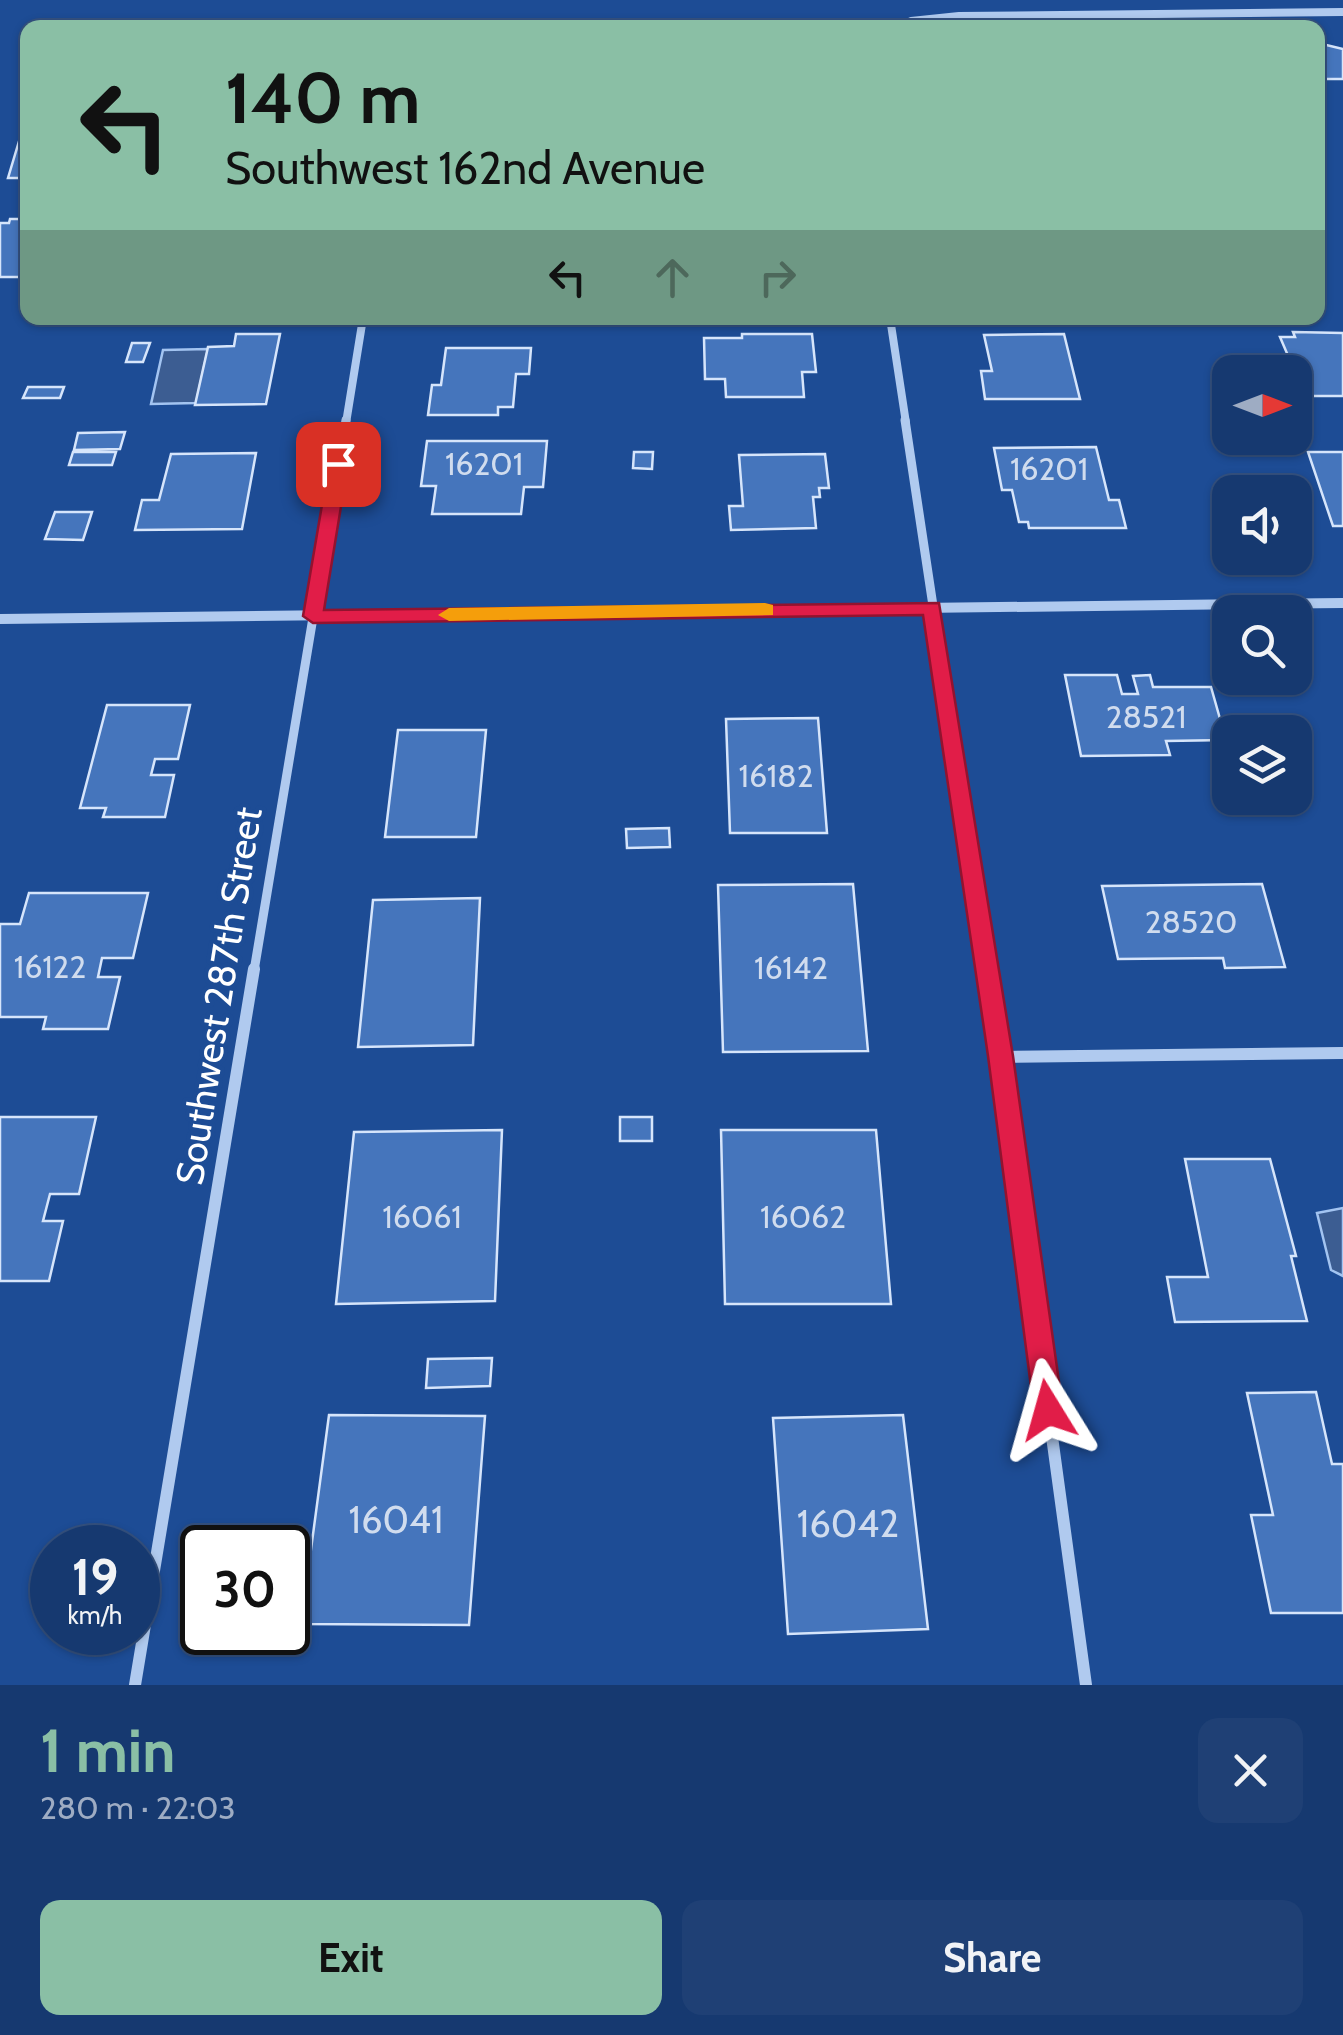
<!DOCTYPE html>
<html lang="en">
<head>
<meta charset="utf-8">
<style>
	body { margin:0; font-family:Cabin,sans-serif; background:#1f4075; color:#f1f3f6; height:100vh; display:flex; flex-direction:column; font-size:38px; white-space:nowrap }
	* { box-sizing:border-box; margin:0 }
	p { font-size:32px; color:#9eacc3 }
	.icon { flex:none; width:55px; height:55px; fill:none; stroke:currentColor; stroke-width:2; stroke-linecap:round; stroke-linejoin:round }
	.map { position:relative; height:1685px; overflow:hidden }
	.sheet { display:flex; flex-direction:column; background:#163970; flex:1 }
	.sheet>* { flex:none }
	.banner { position:absolute; left:20px; top:20px; width:1305px; height:305px; border-radius:20px; box-shadow:0 2px 8px #0004,0 0 0 2px #355383; background:#8abfa5; color:#111; overflow:hidden }
	.needle { width:65px; rotate:90deg }
	.fabs { position:absolute; left:1212px; top:355px; display:grid; gap:20px }
	.fabs a { display:grid; place-items:center; width:100px; height:100px; border-radius:20px; background:#163970; box-shadow:0 2px 8px #0004,0 0 0 2px #355383; font-size:50px }
	.speed { position:absolute; left:30px; top:1525px; display:flex; gap:20px; font-size:50px; font-weight:700; text-align:center }
	.speed>* { display:grid; place-content:center; width:130px; height:130px; border-radius:50%; background:#163970; box-shadow:0 2px 8px #0004,0 0 0 2px #355383; line-height:1 }
	.speed small { font-size:25px; font-weight:400 }
	.speed .limit { border:5px solid #111; border-radius:15px; background:#fff; color:#111 }
	.pin { position:absolute; display:grid; place-items:center; width:85px; height:85px; color:#fff; margin:-42px; border-radius:20px; box-shadow:0 5px 15px #0006 }
	.me { position:absolute; width:110px; margin:-55px; rotate:352deg; stroke-linejoin:round; filter:drop-shadow(0 0 8px #0008) }
	.turn { display:flex; align-items:center; gap:35px; height:210px; padding:0 40px; font-size:45px }
	.turn .icon { width:130px; height:130px; stroke-width:2.5 }
	.turn b { display:block; font-size:70px; line-height:85px }
	.lanes { display:flex; align-items:center; height:95px; padding:0 40px; background:#0003; justify-content:center; gap:50px; direction:ltr }
	.lanes .off { opacity:.35 }
	.round { display:grid; place-items:center; flex:none; width:105px; height:105px; border-radius:20px; background:#1f4075 }
	.overview { display:flex; align-items:center; justify-content:space-between; height:170px; padding:0 40px }
	h1 { font-size:60px; font-weight:800; line-height:75px; color:#8abfa5 }
	.cta { display:flex; gap:20px; margin-top:auto; padding:20px 40px }
	.cta a { flex:1; height:115px; border-radius:20px; background:#8abfa5; color:#111; font-size:40px; font-weight:800; line-height:115px; text-align:center }
	.cta a+a { background:#1f4075; color:#f1f3f6 }
	.map>svg:first-child { display:block }
</style>
</head>
<body>
<div class="map">
<svg width="1343" height="1685" viewBox="0 0 1343 1685">
	<rect width="100%" height="100%" fill="#1d4c95"/>
	<path fill="#3c5d92" stroke="#a3c4f1" stroke-width="2.5" d="M208,349L196,403L151,404L163,350Z
		M1343,1208V1276L1331,1270L1317,1213Z"/>
	<path fill="#4575bc" stroke="#d6e5fb" stroke-width="2.5" d="M1318,43L1343,49V79H1318Z
		M23,128H28V178H8Z
		M10,219H28V277H0V223H9Z
		M1293,332L1343,333V396H1295V372L1280,337H1295Z
		M236,334H280L266,404L195,405L208,347L234,346Z
		M742,334H812L816,372H802L804,397H726L725,379H705L704,338H742Z
		M1064,334L1080,399H985L981,371H992L984,335Z
		M132,343H150L143,362H126Z
		M446,348H531L529,374H516L513,407H498V415H428L432,385H441Z
		M28,387H64L60,398H23Z
		M125,432L120,449L74,450L78,433Z
		M427,441H547L543,487H524L521,514H432L436,486H421Z
		M1096,447L1109,500H1119L1126,528H1029L1028,522H1019L1012,490H1002L994,448Z
		M73,452H116L112,465H69Z
		M634,452H653L652,469L633,468Z
		M1308,452H1343V526H1333Z
		M256,453L242,529L135,530L142,500H159L171,454Z
		M825,454L829,488H819L820,497H813L816,528L731,530L729,506H743L739,455Z
		M55,512H92L83,540L45,539Z
		M1065,675H1117L1122,694H1138L1133,676L1150,675L1153,687H1211L1226,740L1166,741L1170,755L1081,756Z
		M107,705H190L178,759H155L151,775H174L165,817H103L106,808H80Z
		M818,718L827,833H730L726,719Z
		M398,730H486L476,837H385Z
		M669,828L670,847L627,848L626,829Z
		M853,884L868,1051L723,1052L718,885Z
		M1262,884L1285,967L1225,968L1223,958L1118,959L1102,886Z
		M29,893H148L133,958H102L98,977H120L108,1029H43L46,1017H0V924H20Z
		M480,898L473,1045L358,1047L373,900Z
		M0,1117H96L79,1194H50L43,1221H63L49,1281H0Z
		M620,1117H652V1141H620Z
		M502,1130L495,1301L336,1304L354,1132Z
		M721,1130H876L891,1304H725Z
		M1185,1159H1270L1296,1256H1291L1307,1321L1175,1322L1167,1277H1208Z
		M492,1358L490,1386L426,1388L428,1359Z
		M1316,1392L1332,1464H1343V1613H1271L1251,1515H1273L1247,1393Z
		M329,1415L485,1416L469,1625L301,1624Z
		M903,1415L928,1629L788,1634L773,1418Z"/>
	<g fill="none" stroke-linecap="round" stroke-linejoin="round">
		<path stroke="#b0caef" stroke-width="8" d="M897,28L911,21L959,16L1343,12
			M890,318L906,423
			M346,423L363,318"/>
		<path stroke="#b0caef" stroke-width="9" d="M905,420L988,971
			M254,971L346,420"/>
		<path stroke="#b0caef" stroke-width="12" d="M988,969L1086,1685
			M1001,1057L1343,1053
			M135,1685L254,969"/>
		<path fill="#b0caef" fill-rule="evenodd" d="M1343,598V608L0,624V614Z"/>
	</g>
	<path fill="#e11d48" stroke="#92132f" stroke-width="2.5" d="M338,458L348,464L324,610L939,603L1013,1056L1063,1410L1059,1419L1048,1423L1038,1419L1034,1410L988,1056L923,615L313,623L303,616L329,464Z"/>
	<path fill="#f59e0b" d="M765,603L773,605V615L449,621L438,615L449,608Z"/>
	<g text-anchor="middle" stroke-width="9" stroke-linejoin="round" paint-order="stroke">
		<g font-size="32" fill="#d0dcee">
			<text x="484" y="475">16201</text>
			<text x="1049" y="480">16201</text>
			<text x="1146" y="728">28521</text>
			<text x="776" y="787">16182</text>
			<text x="1191" y="933">28520</text>
			<text x="50" y="978">16122</text>
			<text x="791" y="979">16142</text>
			<text x="422" y="1228">16061</text>
			<text x="803" y="1228">16062</text>
		</g>
		<g font-size="38" fill="#fff" stroke="#1d4c95">
			<text transform="translate(219 996) rotate(-81)" y="13">Southwest 287th Street</text>
		</g>
		<g font-size="38" fill="#d0dcee">
			<text x="396" y="1533">16041</text>
			<text x="848" y="1537">16042</text>
		</g>
	</g>
</svg>
<div class="fabs">
<a><svg class="needle" viewBox="-14 -14 28 28"><path d="M0-13l5 13h-10z" fill="#e53935"/><path d="M0 13l5-13h-10z" fill="#9eacc3"/></svg></a>
<a><svg class="icon" aria-label="sound" viewBox="0 0 24 24"><path d="M4 9h4l5-4v14l-5-4H4zM17 9q2 3 0 6"/></svg></a>
<a><svg class="icon" aria-label="search" viewBox="0 0 24 24"><circle cx="10" cy="10" r="6"/><path d="M15 15l6 6"/></svg></a>
<a><svg class="icon" aria-label="layers" viewBox="0 0 24 24"><path d="M12 4l9 5-9 5-9-5zM3 14l9 5 9-5"/></svg></a>
</div>
<div class="speed"><div>19<small>km/h</small></div><div class="limit">30</div></div>
<div class="pin" style="left:338px;top:464px;background:#d93025"><svg class="icon" aria-label="arrive" viewBox="0 0 24 24"><path d="M6 21V4h12l-3 4 3 4H6"/></svg></div>
<svg class="me" style="left:1048px;top:1410px" viewBox="-20 -20 40 40"><path d="M0-17L14 15 0 8-14 15z" fill="#e11d48" stroke="#fff" stroke-width="4"/></svg>
<div class="banner">
<div class="turn"><svg class="icon" aria-label="left" viewBox="0 0 24 24"><path d="M17 20v-9H6M10 6l-5 5 5 5"/></svg><div><b>140 m</b>Southwest 162nd Avenue</div></div>
<div class="lanes"><svg class="icon" aria-label="left" viewBox="0 0 24 24"><path d="M17 20v-9H6M10 6l-5 5 5 5"/></svg><svg class="icon off" aria-label="ahead" viewBox="0 0 24 24"><path d="M12 20V5M6 11l6-6 6 6"/></svg><svg class="icon off" aria-label="right" viewBox="0 0 24 24"><path d="M7 20v-9h11M14 6l5 5-5 5"/></svg></div>
</div>
</div>
<section class="sheet">
<div class="overview"><div><h1>1 min</h1><p>280 m · 22:03</p></div><a class="round"><svg class="icon" aria-label="close" viewBox="0 0 24 24"><path d="M6 6l12 12M18 6L6 18"/></svg></a></div>
<div class="cta"><a>Exit</a><a>Share</a></div>
</section>
</body>
</html>
